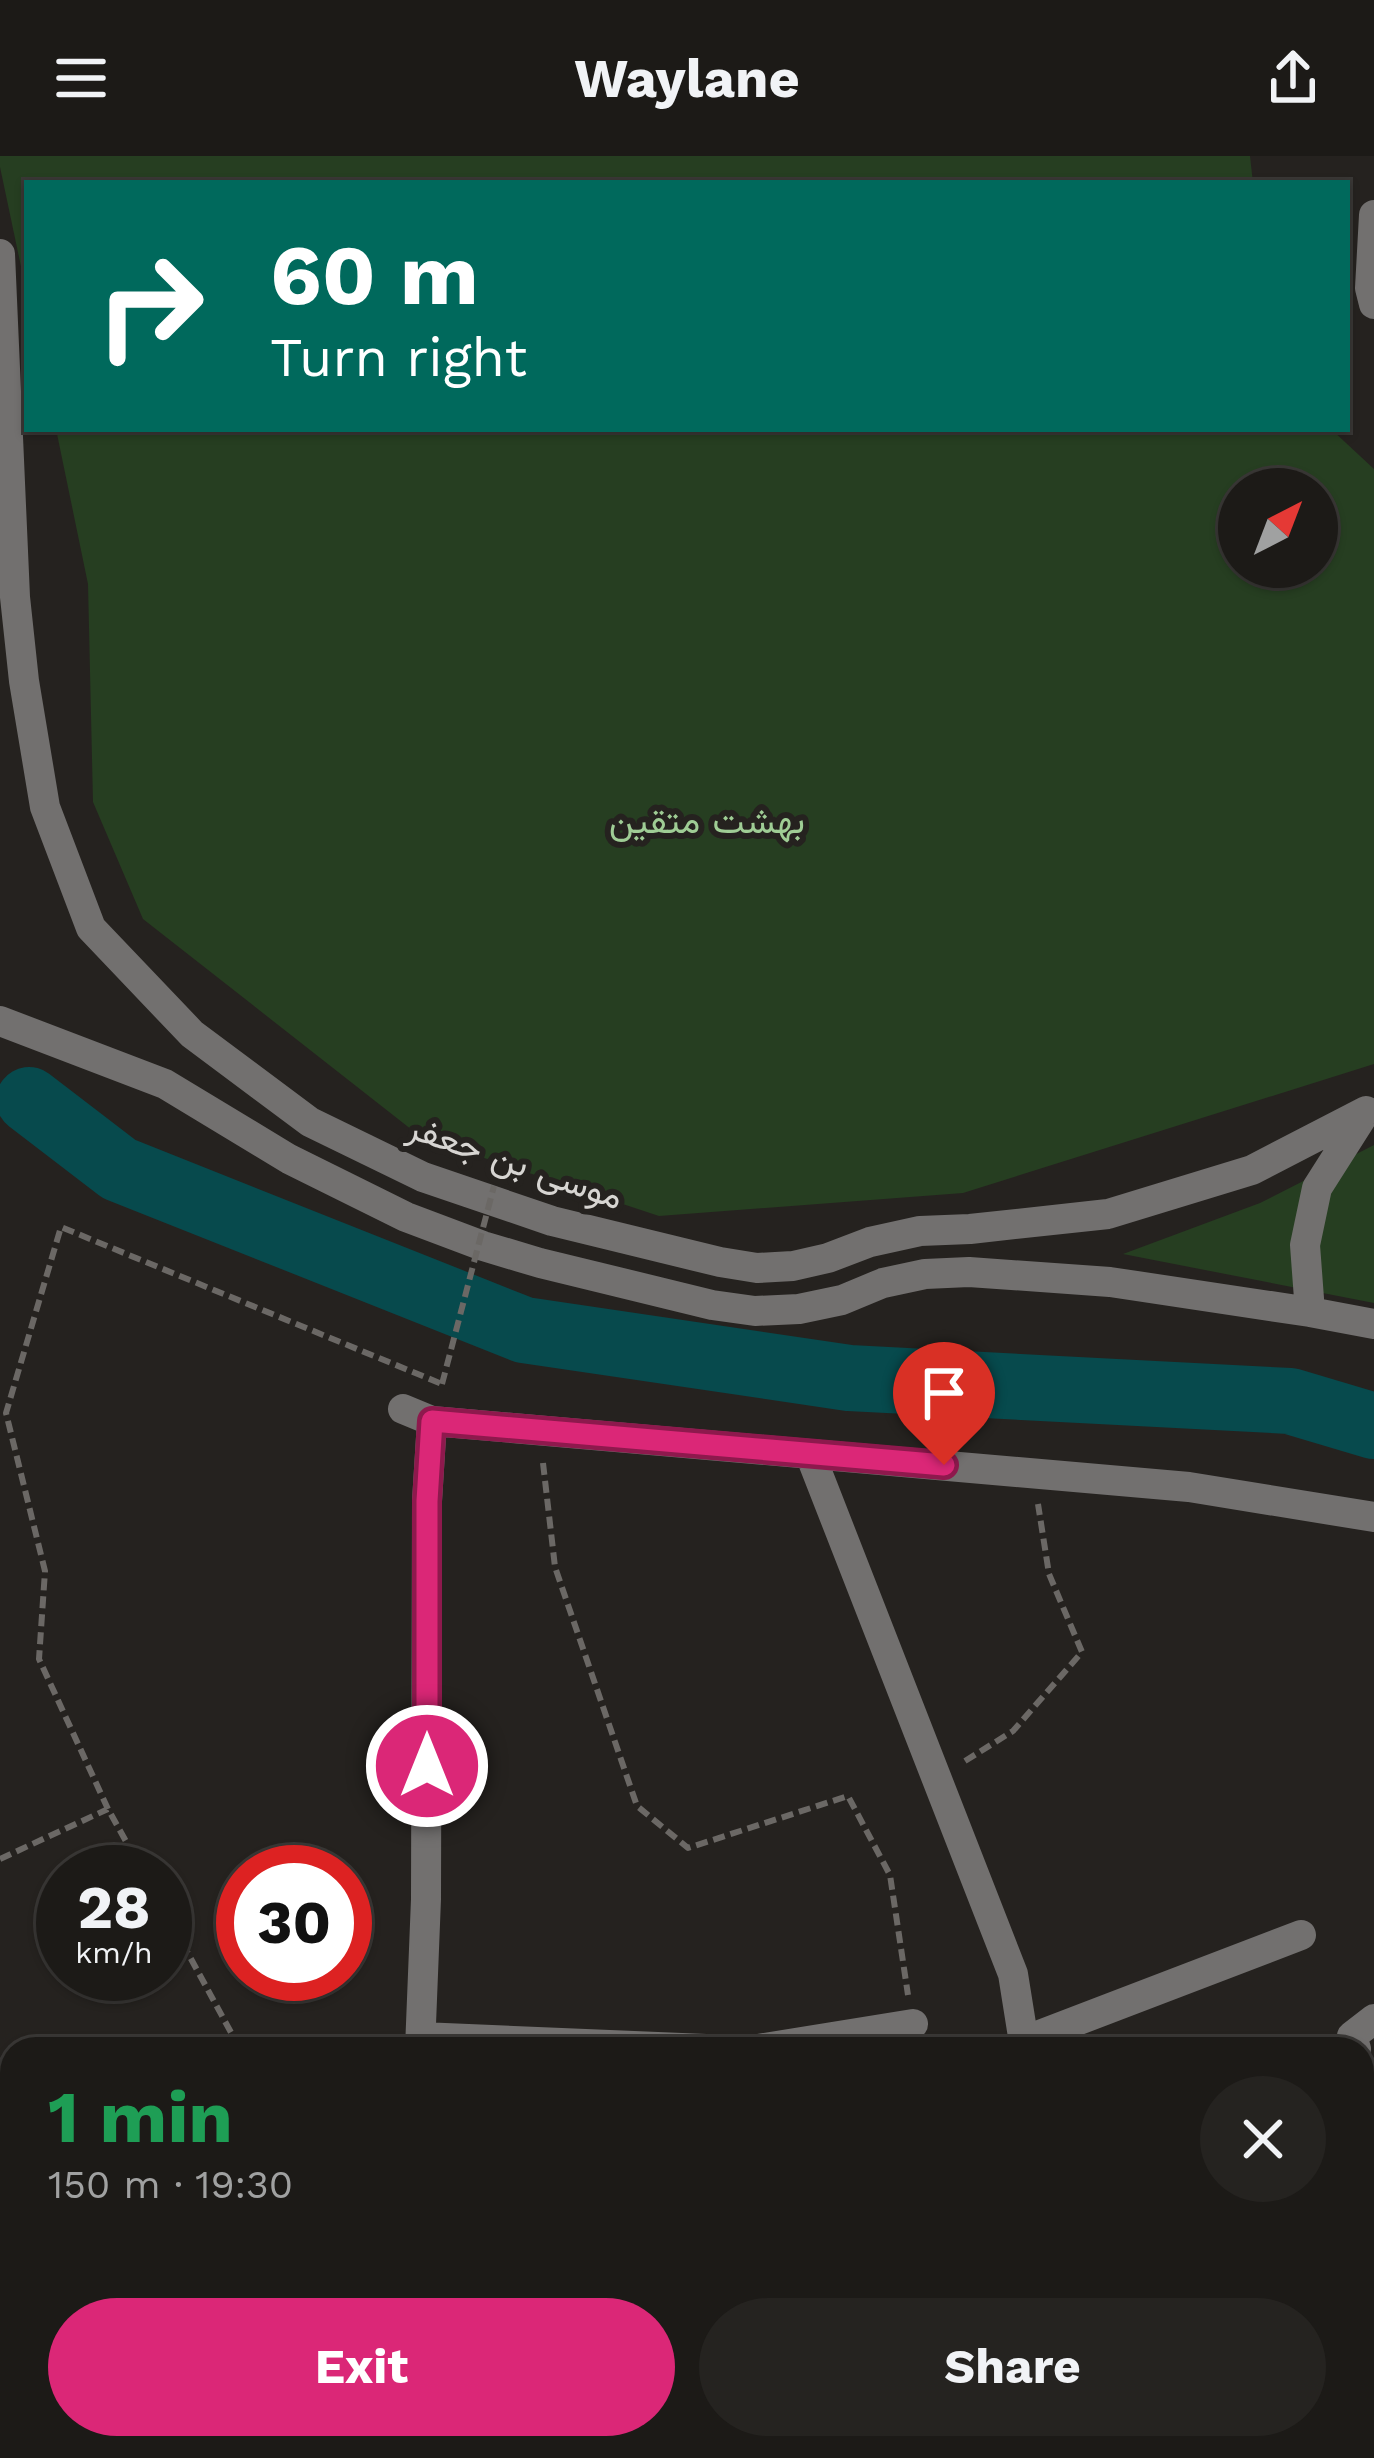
<!DOCTYPE html>
<html lang="en">
<head>
<meta charset="utf-8">
<style>
	body { margin:0; font-family:"Work Sans",Vazirmatn,sans-serif; background:#252320; color:#f1f3f6; height:100vh; display:flex; flex-direction:column; font-size:45px; white-space:nowrap }
	* { box-sizing:border-box; margin:0 }
	p { font-size:39px; color:#a0a1a1 }
	.icon { flex:none; width:66px; height:66px; fill:none; stroke:currentColor; stroke-width:2; stroke-linecap:round; stroke-linejoin:round }
	.map { position:relative; flex:1; overflow:hidden }
	.panel { position:absolute; left:0px; top:1881px; width:1374px; height:423px; display:flex; flex-direction:column; background:#1c1a17; border-radius:36px 36px 0 0; box-shadow:0 3px 9px #0004,0 0 0 3px #3a3836 }
	.panel>* { flex:none }
	.guide { position:absolute; left:24px; top:24px; width:1326px; height:252px; border-radius:0px; box-shadow:0 3px 9px #0004,0 0 0 3px #3a3836; background:#00695c; color:#fff; overflow:hidden }
	.needle { width:78px; rotate:42deg }
	.controls { position:absolute; left:1218px; top:312px; display:grid; gap:24px }
	.controls a { display:grid; place-items:center; width:120px; height:120px; border-radius:50%; background:#1c1a17; box-shadow:0 3px 9px #0004,0 0 0 3px #3a3836; font-size:60px }
	.speed { position:absolute; left:36px; top:1689px; display:flex; gap:24px; font-size:60px; font-weight:700; text-align:center }
	.speed>* { display:grid; place-content:center; width:156px; height:156px; border-radius:50%; background:#1c1a17; box-shadow:0 3px 9px #0004,0 0 0 3px #3a3836; line-height:1 }
	.speed small { font-size:30px; font-weight:400 }
	.speed .limit { border:18px solid #d22; background:#fff; color:#111 }
	.pin { position:absolute; display:grid; place-items:center; width:102px; height:102px; color:#fff; margin:-123px -51px; border-radius:50% 50% 50% 0; rotate:-45deg; box-shadow:0 0 12px #0007 }
	.pin .icon { rotate:45deg }
	.me { position:absolute; width:132px; margin:-66px; rotate:0deg; stroke-linejoin:round; filter:drop-shadow(0 0 9px #0008) }
	.turn { display:flex; align-items:center; gap:42px; height:252px; padding:0 48px; font-size:54px }
	.turn .icon { width:156px; height:156px; stroke-width:2.5 }
	.turn b { display:block; font-size:84px; line-height:102px }
	.round { display:grid; place-items:center; flex:none; width:126px; height:126px; border-radius:63px; background:#252320 }
	.head { display:flex; align-items:center; justify-content:space-between; height:204px; padding:0 48px }
	h1 { font-size:72px; font-weight:700; line-height:90px; color:#1e9e55 }
	.action { display:flex; gap:24px; margin-top:auto; padding:24px 48px }
	.action a { flex:1; height:138px; border-radius:72px; background:#db2777; color:#fff; font-size:48px; font-weight:700; line-height:138px; text-align:center }
	.action a+a { background:#252320; color:#f1f3f6 }
	header { display:flex; justify-content:space-between; align-items:center; height:156px; padding:0 48px; background:#1c1a17; font-size:54px; font-weight:700 }
	.map>svg:first-child { display:block }
</style>
</head>
<body>
<header><svg class="icon" aria-label="menu" viewBox="0 0 24 24"><path d="M4 6h16M4 12h16M4 18h16"/></svg>Waylane<svg class="icon" aria-label="share" viewBox="0 0 24 24"><path d="M12 15V3M7 8l5-5 5 5M5 13v7h14v-7"/></svg></header>
<div class="map">
<svg width="1374" height="2302" viewBox="0 0 1374 2302">
	<rect width="100%" height="100%" fill="#25221f"/>
	<path fill="#263e21" fill-rule="evenodd" d="M0,0H1250L1253,27H27V139L0,11Z
		M56,273H1331L1374,313V908L963,1037L659,1060L421,981L143,763L93,646L88,428ZM1239,333H1317V411H1239Z
		M1374,989V1147L1123,1098L1260,1047Z"/>
	<g fill="none" stroke-linecap="round" stroke-linejoin="round">
		<path stroke="#074a4d" stroke-width="66" d="M29,944L119,1013L524,1174L849,1222L1290,1245L1374,1270"/>
		<path stroke="#6b6865" stroke-width="6" stroke-dasharray="12 6" stroke-linecap="butt" d="M543,1307L555,1411L637,1650L688,1692L848,1640L890,1719L908,1839
			M965,1605L1013,1575L1082,1496L1049,1418L1038,1348
			M0,1703L108,1653
			M143,1716L108,1653L39,1503L45,1415L6,1257L61,1071L442,1228
			M165,1755L240,1893
			M0,1996L12,1997
			M0,2218L12,2245
			M24,2292L25,2302
			M175,2292L176,2302"/>
		<path stroke="#72706f" stroke-width="30" d="M1374,59L1370,132L1374,148
			M0,98L15,441L24,525L45,651L91,772L192,878L310,966L423,1021L552,1065L720,1106L757,1112L793,1110L828,1102L870,1086L920,1075L970,1073L1108,1058L1252,1014L1366,955
			M0,865L165,928L289,1003L406,1061L483,1090L540,1107L712,1149L755,1155L799,1153L842,1144L883,1127L925,1118L969,1116L1110,1126L1310,1156
			M1364,958L1317,1032L1305,1089L1310,1156L1374,1168
			M403,1253L432,1265L427,1345L426,1743L420,1893
			M432,1265L1189,1331L1374,1361
			M810,1298L1013,1818L1025,1893
			M421,1881L706,1893
			M1024,1885L1301,1779
			M758,1893L913,1868
			M1356,1893L1352,1880L1374,1863
			M1362,1913L1374,1951
			M1362,1988L1374,1985
			M417,2292V2302
			M574,2302L577,2292
			M968,2302L971,2292"/>
		<path stroke="#c3bdbd" stroke-width="30" d="M1362,2199L1374,2189
			M1362,2269L1374,2257
			M1265,2302L1273,2292
			M1329,2302L1339,2292"/>
		<path stroke="#6b6865" stroke-width="6" stroke-dasharray="12 6" stroke-linecap="butt" d="M442,1228L494,1030"/>
	</g>
	<g fill="none" stroke-linecap="round" stroke-linejoin="round">
		<g stroke="#8e194d" stroke-width="30">
			<path id="route" d="M427,1610V1345L432,1265L944,1309"/>
		</g>
		<use href="#route" stroke="#db2777" stroke-width="21"/>
	</g>
	<g text-anchor="middle" stroke-width="12" stroke-linejoin="round" paint-order="stroke">
		<g font-size="36" fill="#9fcd95" stroke="#25221f">
			<text x="707" y="677">بهشت متقین</text>
		</g>
		<g font-size="36" fill="#d7d5d2" stroke="#25221f">
			<text transform="translate(516 1005) rotate(19)" y="13">موسی بن جعفر</text>
		</g>
	</g>
</svg>
<div class="controls">
<a><svg class="needle" viewBox="-14 -14 28 28"><path d="M0-13l5 13h-10z" fill="#e53935"/><path d="M0 13l5-13h-10z" fill="#a0a1a1"/></svg></a>
</div>
<div class="speed"><div>28<small>km/h</small></div><div class="limit">30</div></div>
<div class="pin" style="left:944px;top:1309px;background:#d93025"><svg class="icon" aria-label="arrive" viewBox="0 0 24 24"><path d="M6 21V4h12l-3 4 3 4H6"/></svg></div>
<svg class="me" style="left:427px;top:1610px" viewBox="-20 -20 40 40"><circle r="17" fill="#db2777" stroke="#fff" stroke-width="3"/><path d="M0-11L8 9 0 5-8 9z" fill="#fff"/></svg>
<div class="guide">
<div class="turn"><svg class="icon" aria-label="right" viewBox="0 0 24 24"><path d="M7 20v-9h11M14 6l5 5-5 5"/></svg><div><b>60 m</b>Turn right</div></div>
</div>
<section class="panel">
<div class="head"><div><h1>1 min</h1><p>150 m · 19:30</p></div><a class="round"><svg class="icon" aria-label="close" viewBox="0 0 24 24"><path d="M6 6l12 12M18 6L6 18"/></svg></a></div>
<div class="action"><a>Exit</a><a>Share</a></div>
</section>
</div>
</body>
</html>
